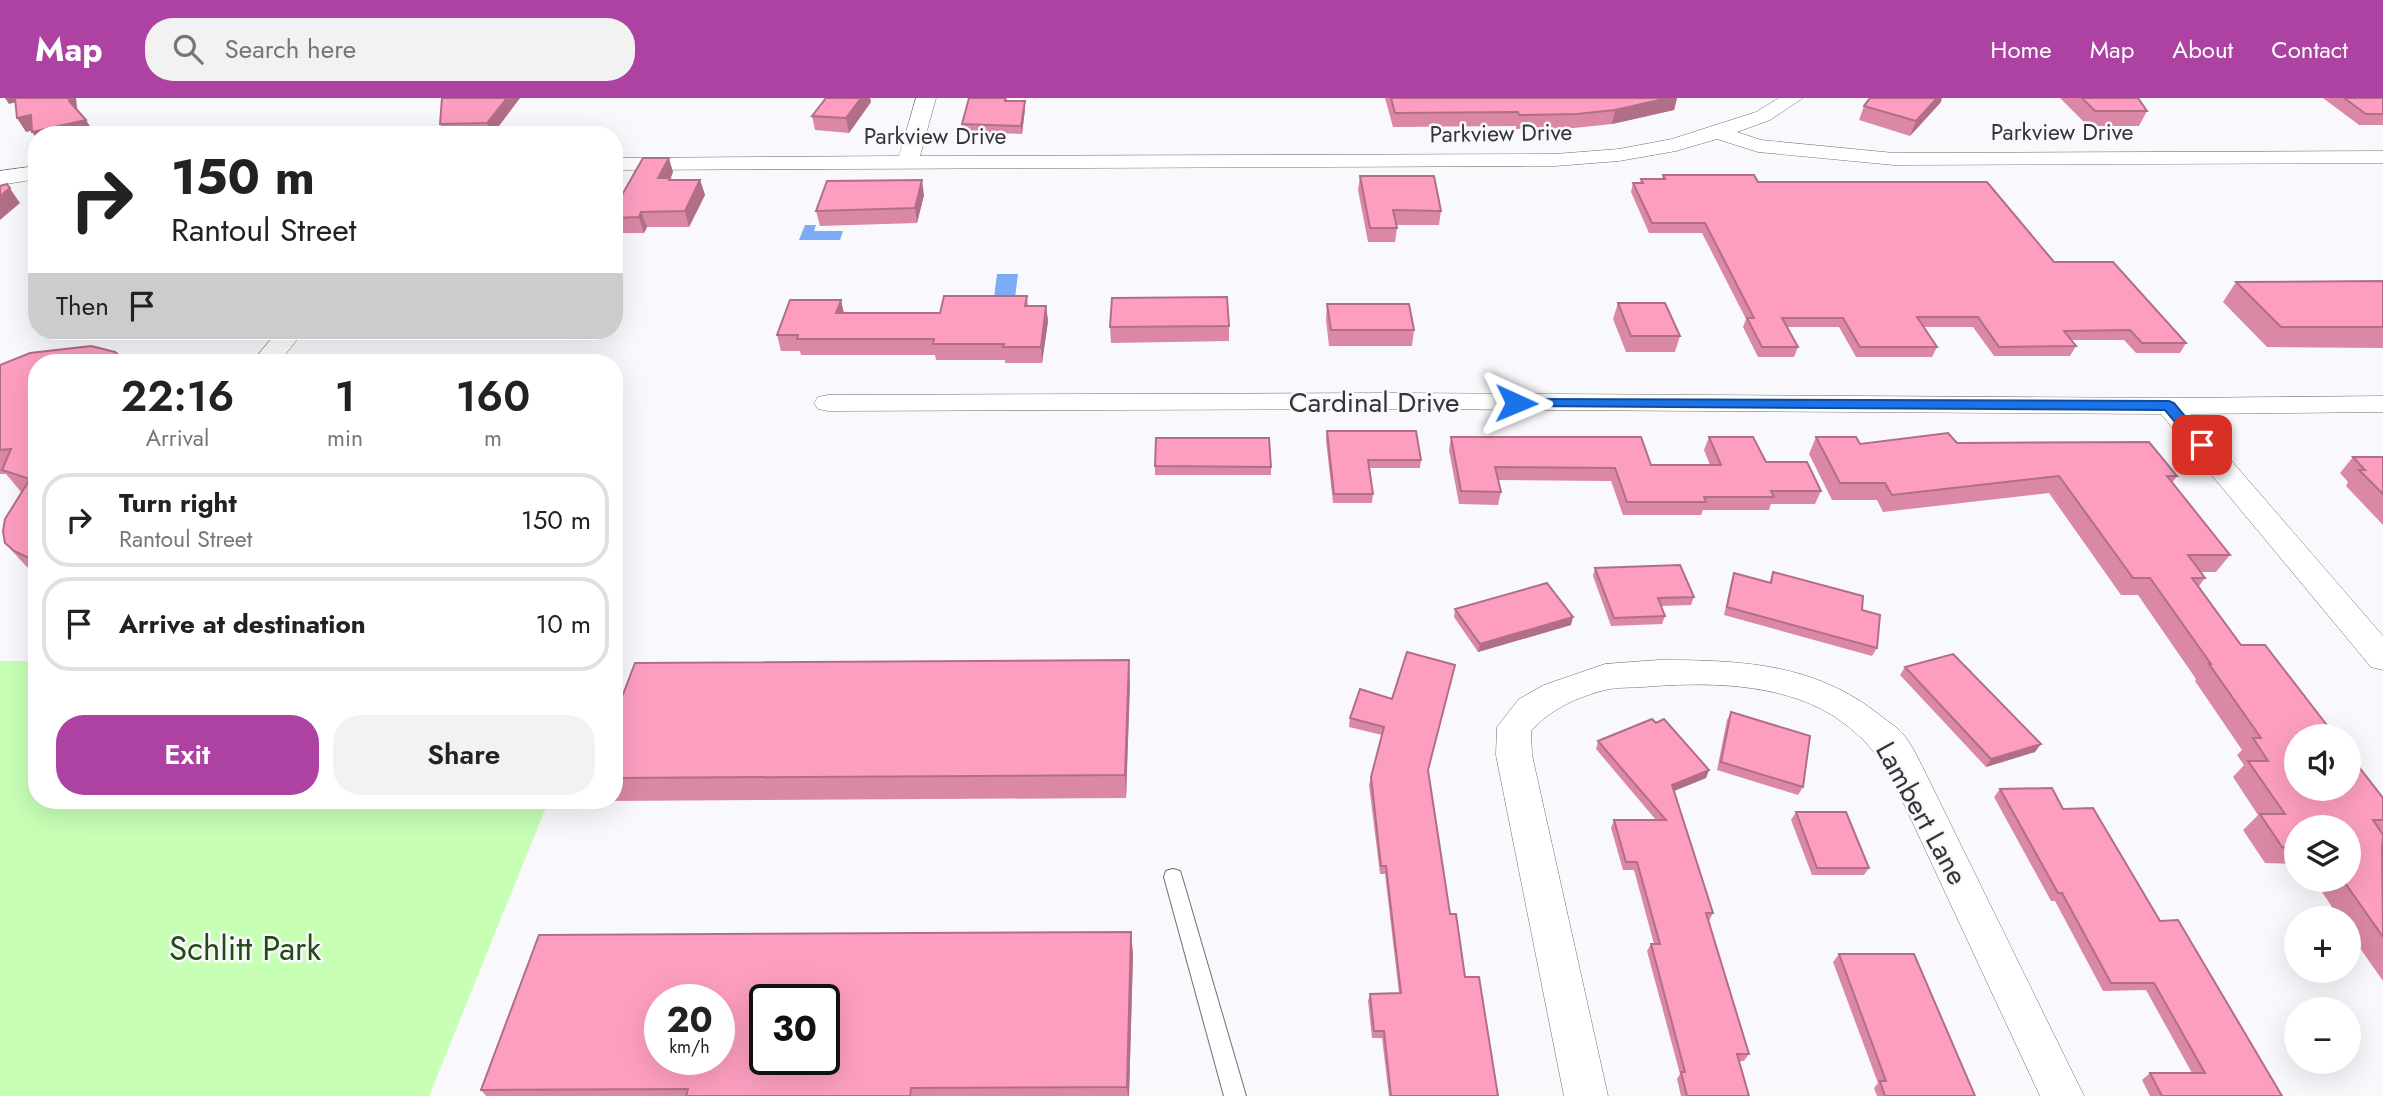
<!DOCTYPE html>
<html lang="en">
<head>
<meta charset="utf-8">
<style>
	body { margin:0; font-family:Jost,sans-serif; background:#f2f2f2; color:#222; height:100vh; display:flex; flex-direction:column; font-size:26px; white-space:nowrap }
	* { box-sizing:border-box; margin:0 }
	p { font-size:23px; color:#767676 }
	.icon { flex:none; width:38px; height:38px; fill:none; stroke:currentColor; stroke-width:2; stroke-linecap:round; stroke-linejoin:round }
	.map { position:relative; flex:1; overflow:hidden }
	.sheet { position:absolute; left:28px; top:256px; width:595px; height:455px; display:flex; flex-direction:column; background:#fff; border-radius:28px; box-shadow:0 7px 28px #0002 }
	.sheet>* { flex:none }
	.top-card { position:absolute; left:28px; top:28px; width:595px; height:214px; border-radius:28px; box-shadow:0 7px 28px #0002; background:#fff; color:#222; overflow:hidden }
	.buttons { position:absolute; left:2284px; top:626px; display:grid; gap:14px }
	.buttons a { display:grid; place-items:center; width:77px; height:77px; border-radius:50%; background:#fff; box-shadow:0 7px 28px #0002; font-size:35px }
	.speed { position:absolute; left:644px; top:886px; display:flex; gap:14px; font-size:35px; font-weight:700; text-align:center }
	.speed>* { display:grid; place-content:center; width:91px; height:91px; border-radius:50%; background:#fff; box-shadow:0 7px 28px #0002; line-height:1 }
	.speed small { font-size:18px; font-weight:400 }
	.speed .limit { border:4px solid #111; border-radius:10px; background:#fff; color:#111 }
	.pin { position:absolute; display:grid; place-items:center; width:60px; height:60px; color:#fff; margin:-30px; border-radius:14px; box-shadow:0 4px 10px #0006 }
	.me { position:absolute; width:77px; margin:-38px; rotate:91deg; stroke-linejoin:round; filter:drop-shadow(0 0 5px #0008) }
	.turn { display:flex; align-items:center; gap:24px; height:147px; padding:0 28px; font-size:32px }
	.turn .icon { width:91px; height:91px; stroke-width:2.5 }
	.turn b { display:block; font-size:49px; line-height:60px }
	.then { display:flex; align-items:center; height:66px; padding:0 28px; background:#0003; gap:14px; font-size:26px }
	.eta { display:flex; justify-content:space-evenly; align-items:center; height:119px; text-align:center }
	.eta b { font-size:42px; font-weight:600; line-height:49px }
	.cta { display:flex; gap:14px; margin-top:auto; padding:14px 28px }
	.cta a { flex:1; height:80px; border-radius:28px; background:#ad42a3; color:#fff; font-size:28px; font-weight:600; line-height:80px; text-align:center }
	.cta a+a { background:#f2f2f2; color:#222 }
	ul { padding:0; list-style:none }
	li { display:flex; align-items:center; gap:21px; height:94px; margin:0 14px 10px; padding:0 14px; border:4px solid #e0e0e0; border-radius:28px }
	li div { flex:1 }
	li b { display:block; font-size:26px }
	li em { font-style:normal }
	header { display:flex; align-items:center; gap:42px; box-sizing:border-box; height:98px; padding:0 35px; background:#ad42a3; color:#fff }
	header strong { font-size:33px }
	nav { display:flex; gap:38px; margin-inline-start:auto; font-size:24px }
	.search { width:490px; height:63px; background:#f2f2f2; display:flex; align-items:center; gap:18px; box-sizing:border-box; padding:0 24px; border-radius:28px; color:#767676; font-size:26px }
	.map>svg:first-child { display:block }
</style>
</head>
<body>
<header>
<strong>Map</strong>
<div class="search"><svg class="icon" aria-label="search" viewBox="0 0 24 24"><circle cx="10" cy="10" r="6"/><path d="M15 15l6 6"/></svg>Search here</div>
<nav><a>Home</a><a>Map</a><a>About</a><a>Contact</a></nav>
</header>
<div class="map">
<svg width="2383" height="998" viewBox="0 0 2383 998">
	<rect width="100%" height="100%" fill="#f9f9fd"/>
	<path fill="#c7ffb5" d="M0,563H37V702H549L429,998H0Z"/>
	<path fill="#7dabf6" d="M805,127H816L814,133H843L840,142H799Z
		M997,176H1018L1015,200H994Z"/>
	<g fill="none" stroke-linecap="round" stroke-linejoin="round">
		<g stroke="#6f6f72" stroke-width="2">
			<path id="service" d="M1173,771L1180,773L1182,779L1246,998H1224L1164,779L1166,773Z"/>
		</g>
		<g stroke="#6f6f72" stroke-width="1">
			<path id="minor" d="M916,0H936L920,58L1555,56L1619,51L1672,41L1756,14L1779,0H1803L1770,22L1737,34L1761,42L1894,55L2383,53V65L1894,67L1758,54L1717,41L1676,53L1619,63L1555,68L614,72V60L899,58Z
				M37,68V81L0,87V73Z
				M278,233H304L279,264H252Z
				M1392,295L2169,300L2383,298V314L2191,316L2383,538V572L2371,569L2161,316L1392,311L828,313L818,311L814,305L818,299L828,297Z
				M1659,562C1741,562 1815,565 1881,618C1888,624 1897,629 1902,635C1911,645 1918,660 1924,672L2084,998H2040L1891,678C1877,654 1856,632 1832,617C1778,584 1704,584 1643,589C1631,590 1617,589 1605,592C1578,599 1550,611 1531,633L1532,657L1608,998H1564L1496,657L1497,629L1519,601L1544,587L1605,566Z"/>
		</g>
		<use href="#service" fill="#fff" fill-rule="evenodd"/>
		<use href="#minor" fill="#fff" fill-rule="evenodd"/>
	</g>
	<path fill="#da88a6" d="M442,0H520L492,37H445L440,26Z
		M826,0H870L871,4L849,35L815,32L812,18Z
		M969,0H1007V3H1025V11L1022,36L963,34L962,26Z
		M1385,0H1677L1674,12L1612,26L1574,30L1516,31V28L1393,29Z
		M2060,0H2138L2147,13L2139,28H2088Z
		M2323,0H2383V27H2359Z
		M1941,4L1910,38L1859,22L1864,8Z
		M673,74L670,82H700L705,97L689,129H647L644,135H615L614,111Z
		M1663,77L1758,84L2054,164L2186,245L2180,255H2136L2124,242H2072L2076,248L2070,258H1994L1973,229H1924L1937,249L1932,259H1856L1839,229H1787L1798,249L1794,259H1758L1743,229L1746,221L1702,135H1649L1631,94L1633,85H1640L1641,81H1662Z
		M1360,78L1441,113L1439,127H1396L1397,130L1395,144H1368L1358,92Z
		M924,97L917,125L820,128L816,113Z
		M2383,183V250L2267,249L2223,204L2236,184Z
		M1027,198L1028,208H1046L1048,223L1042,265H1005V262H936L935,257H801L800,253H781L777,237L841,202L844,215H940Z
		M1618,205L1680,238L1675,254H1626L1613,221Z
		M1327,206L1414,232L1412,248H1329L1326,222Z
		M1229,228V243L1111,245L1110,229Z
		M91,248L115,254L125,264H37V478L26,468L5,445L3,433L5,421L22,395L6,376H0V267L30,255Z
		M1327,333L1421,362L1420,370H1369L1373,396L1372,405H1333L1326,342Z
		M1451,339L1651,367H1710L1704,352L1709,339L1766,364L1821,393L1815,406H1771L1769,412H1703L1701,417H1623L1611,383L1498,382L1501,394L1498,407L1459,406L1449,352Z
		M1816,339L1860,346L1957,345L2177,378L2172,385L2230,457L2216,474H2201L2205,480L2199,488L2241,547L2383,700V883L2348,833V821H2340L2314,782H2348V730H2296V766L2265,765L2243,732L2258,717L2233,679L2244,667L2237,657L2242,652L2195,583L2196,581L2138,497H2121L2049,395L1883,414L1877,402H1832L1809,356Z
		M2353,359H2383V427L2346,388L2348,384L2340,375Z
		M1155,368L1271,369V377H1155Z
		M1595,470L1694,499L1691,507L1661,508L1665,518L1662,526L1611,528L1593,478Z
		M1773,474L1862,512L1877,550L1872,558L1724,517L1731,484L1734,475L1769,485Z
		M1455,511L1571,527L1478,554L1454,519Z
		M1905,569L2035,654L1986,669L1900,577Z
		M1130,585L1126,700L604,703L603,702H614V620Z
		M1360,591L1428,672L1450,816L1465,879L1498,998H1389L1382,940H1372L1368,903L1370,896L1399,895L1385,776H1380L1369,687L1382,637L1349,629L1350,620Z
		M1731,614L1803,689L1798,697L1717,672L1727,622Z
		M1656,625L1709,672L1706,680L1674,693L1713,815L1709,823L1749,956L1744,963H1739L1749,998H1681L1677,981L1680,976L1647,853L1651,846H1654L1634,772H1623L1611,730L1614,722H1656L1596,651L1598,643Z
		M2000,691L2063,711L2160,823L2282,998H2150L2142,982L2150,975H2192L2146,892L2103,893L2055,803H2051L1994,699Z
		M1796,714L1869,770L1864,777H1812L1791,722Z
		M1131,834L1133,857L1129,998H486L481,992Z
		M1839,856L1975,998H1877L1874,990L1878,985L1833,864Z"/>
	<path fill="#b16f87" d="M5,0H22L24,2L9,6Z
		M69,0H76L78,17L69,3Z
		M507,0H520L492,37L487,25Z
		M861,0H870L871,4L849,35L846,20Z
		M1668,0H1677L1674,12L1612,26L1615,12Z
		M1937,0H1942L1941,4L1910,38L1916,23Z
		M1025,3V11L1022,36L1021,28Z
		M31,17L40,31L26,34L17,20Z
		M86,22L95,36L37,37V41L32,34Z
		M669,60L673,74L670,81L674,95L658,80Z
		M700,82L705,97L689,129L685,113Z
		M922,82L924,97L917,125L915,110Z
		M7,86L20,105L0,122V98Z
		M641,114L647,129L644,135L639,119Z
		M841,202L844,217L836,215Z
		M1046,208L1048,223L1042,265L1041,249Z
		M1573,519L1571,527L1478,554L1480,546Z
		M1129,562L1130,585L1126,700L1125,677Z
		M2041,646L2035,654L1986,669L1991,661Z
		M1709,672L1706,680L1669,695L1672,687Z
		M1131,834L1133,857L1129,998H1128L1127,989Z"/>
	<path fill="#fd9ec1" stroke="#b16f87" stroke-width="2" fill-rule="evenodd" d="M15,0H69V3L86,22L32,34L31,17L17,20Z
		M442,0H507L487,25L440,26Z
		M826,0H861L846,20L812,18Z
		M969,0H1005V3H1025L1021,28L962,26Z
		M1391,0H1668L1615,12L1577,16L1519,17L1518,14L1395,15Z
		M1870,0H1937L1916,23L1864,8Z
		M2082,0H2138L2147,13H2095Z
		M2344,0H2383V16H2366Z
		M643,60H669L658,80H670L669,82H700L685,113L641,114L639,119L614,120V111Z
		M1663,77H1754L1758,84H1987L2054,164H2113L2186,245H2142L2130,232L2064,233L2076,248L1999,249L1978,219H1917L1937,249H1860L1843,220H1782L1798,249H1762L1747,220H1754L1705,125H1652L1633,85H1643L1641,81H1665Z
		M1360,78H1434L1441,113L1393,112L1397,130H1370Z
		M922,82L915,110L816,113L827,83Z
		M7,86L10,90L0,98V88Z
		M2383,183V229H2281L2236,184Z
		M944,198H1027L1025,208H1046L1041,249H1003L1004,246H933L934,241H797L798,237H777L790,202H841L836,215H940Z
		M1227,199L1229,228L1110,229L1112,200Z
		M1618,205H1665L1680,238H1631Z
		M1327,206H1409L1414,232H1331Z
		M91,248L115,254L123,261L124,264H37V461L29,460L14,453L5,445L3,433L5,421L30,381L2,372L11,351L0,352V267L30,255Z
		M1327,333H1416L1421,362H1368L1373,396H1334Z
		M1948,335L1957,345L2149,344L2177,378H2167L2230,457H2188L2205,480H2192L2241,547H2265L2336,639H2296V691H2348V655L2383,700V722H2373L2383,737L2382,750L2383,839L2343,782H2348V730H2296V750L2282,749L2260,716H2285L2248,663H2268L2253,640H2261L2209,566H2211L2150,480H2133L2059,378L1892,397L1885,385H1840L1816,339H1856L1860,346Z
		M1451,339H1641L1651,367H1721L1709,339H1753L1766,364H1807L1821,393H1771L1774,399H1704L1706,404H1627L1615,370L1495,369L1501,394L1461,393Z
		M1156,340H1269L1271,369L1155,368Z
		M2353,359H2383V396L2359,372H2365Z
		M1680,467L1694,499L1658,500L1665,518L1614,520L1595,470Z
		M1773,474L1863,498L1862,512L1880,517L1877,550L1727,509L1734,475L1771,485Z
		M1547,485L1573,519L1480,546L1455,511Z
		M1407,554L1455,567L1428,672L1450,816H1456L1465,879H1479L1498,998H1391L1384,933H1374L1370,896L1401,895L1386,768H1381L1371,679L1384,629L1350,620L1360,591L1392,601Z
		M1953,556L2041,646L1991,661L1905,569Z
		M1129,562L1125,677L614,680V620L635,565Z
		M1731,614L1810,638L1803,689L1721,664Z
		M1652,621L1656,625L1664,621L1709,672L1672,687L1713,815H1706L1749,956H1737L1749,998H1687L1681,974H1685L1651,846H1660L1637,764H1626L1614,722H1666L1598,643Z
		M2052,690L2063,711L2093,710L2160,823L2178,822L2282,998H2162L2150,975H2205L2154,885H2111L2062,795H2058L2000,691Z
		M1796,714H1846L1869,770H1817Z
		M1131,834L1127,989L911,990L910,998H686L688,991L481,992L539,837ZM660,901H719V961H660ZM765,901H824V961H765Z
		M1839,856H1914L1975,998H1885L1880,983H1886Z"/>
	<path fill="#1a73e8" stroke="#114b97" stroke-width="2" d="M1516,301L2169,303L2174,305L2209,347L2202,351L2197,350L2165,312L1511,308V302Z"/>
	<g text-anchor="middle" stroke-width="5" stroke-linejoin="round" paint-order="stroke">
		<g font-size="23" fill="#363637" stroke="#f9f9fd">
			<text x="2062" y="42">Parkview Drive</text>
			<text transform="translate(1501 35) rotate(-1)" y="8">Parkview Drive</text>
			<text x="935" y="46">Parkview Drive</text>
		</g>
		<g font-size="28" fill="#363637" stroke="#f9f9fd">
			<text x="1374" y="314">Cardinal Drive</text>
			<text transform="translate(1922 715) rotate(61)" y="10">Lambert Lane</text>
		</g>
		<g font-size="33" fill="#254a17" stroke="#f9f9fd">
			<text x="245" y="862">Schlitt Park</text>
		</g>
	</g>
</svg>
<div class="buttons">
<a><svg class="icon" aria-label="sound" viewBox="0 0 24 24"><path d="M4 9h4l5-4v14l-5-4H4zM17 9q2 3 0 6"/></svg></a>
<a><svg class="icon" aria-label="layers" viewBox="0 0 24 24"><path d="M12 4l9 5-9 5-9-5zM3 14l9 5 9-5"/></svg></a>
<a>+</a>
<a>−</a>
</div>
<div class="speed"><div>20<small>km/h</small></div><div class="limit">30</div></div>
<div class="pin" style="left:2202px;top:347px;background:#d93025"><svg class="icon" aria-label="arrive" viewBox="0 0 24 24"><path d="M6 21V4h12l-3 4 3 4H6"/></svg></div>
<svg class="me" style="left:1516px;top:305px" viewBox="-20 -20 40 40"><path d="M0-17L14 15 0 8-14 15z" fill="#1a73e8" stroke="#fff" stroke-width="4"/></svg>
<div class="top-card">
<div class="turn"><svg class="icon" aria-label="right" viewBox="0 0 24 24"><path d="M7 20v-9h11M14 6l5 5-5 5"/></svg><div><b>150 m</b>Rantoul Street</div></div>
<div class="then">Then<svg class="icon" aria-label="arrive" viewBox="0 0 24 24"><path d="M6 21V4h12l-3 4 3 4H6"/></svg></div>
</div>
<section class="sheet">
<div class="eta">
<div><b>22:16</b><p>Arrival</p></div>
<div><b>1</b><p>min</p></div>
<div><b>160</b><p>m</p></div>
</div>
<ul>
<li><svg class="icon" aria-label="right" viewBox="0 0 24 24"><path d="M7 20v-9h11M14 6l5 5-5 5"/></svg><div><b>Turn right</b><p>Rantoul Street</p></div><em>150 m</em></li>
<li><svg class="icon" aria-label="arrive" viewBox="0 0 24 24"><path d="M6 21V4h12l-3 4 3 4H6"/></svg><div><b>Arrive at destination</b></div><em>10 m</em></li>
</ul>
<div class="cta"><a>Exit</a><a>Share</a></div>
</section>
</div>
</body>
</html>
